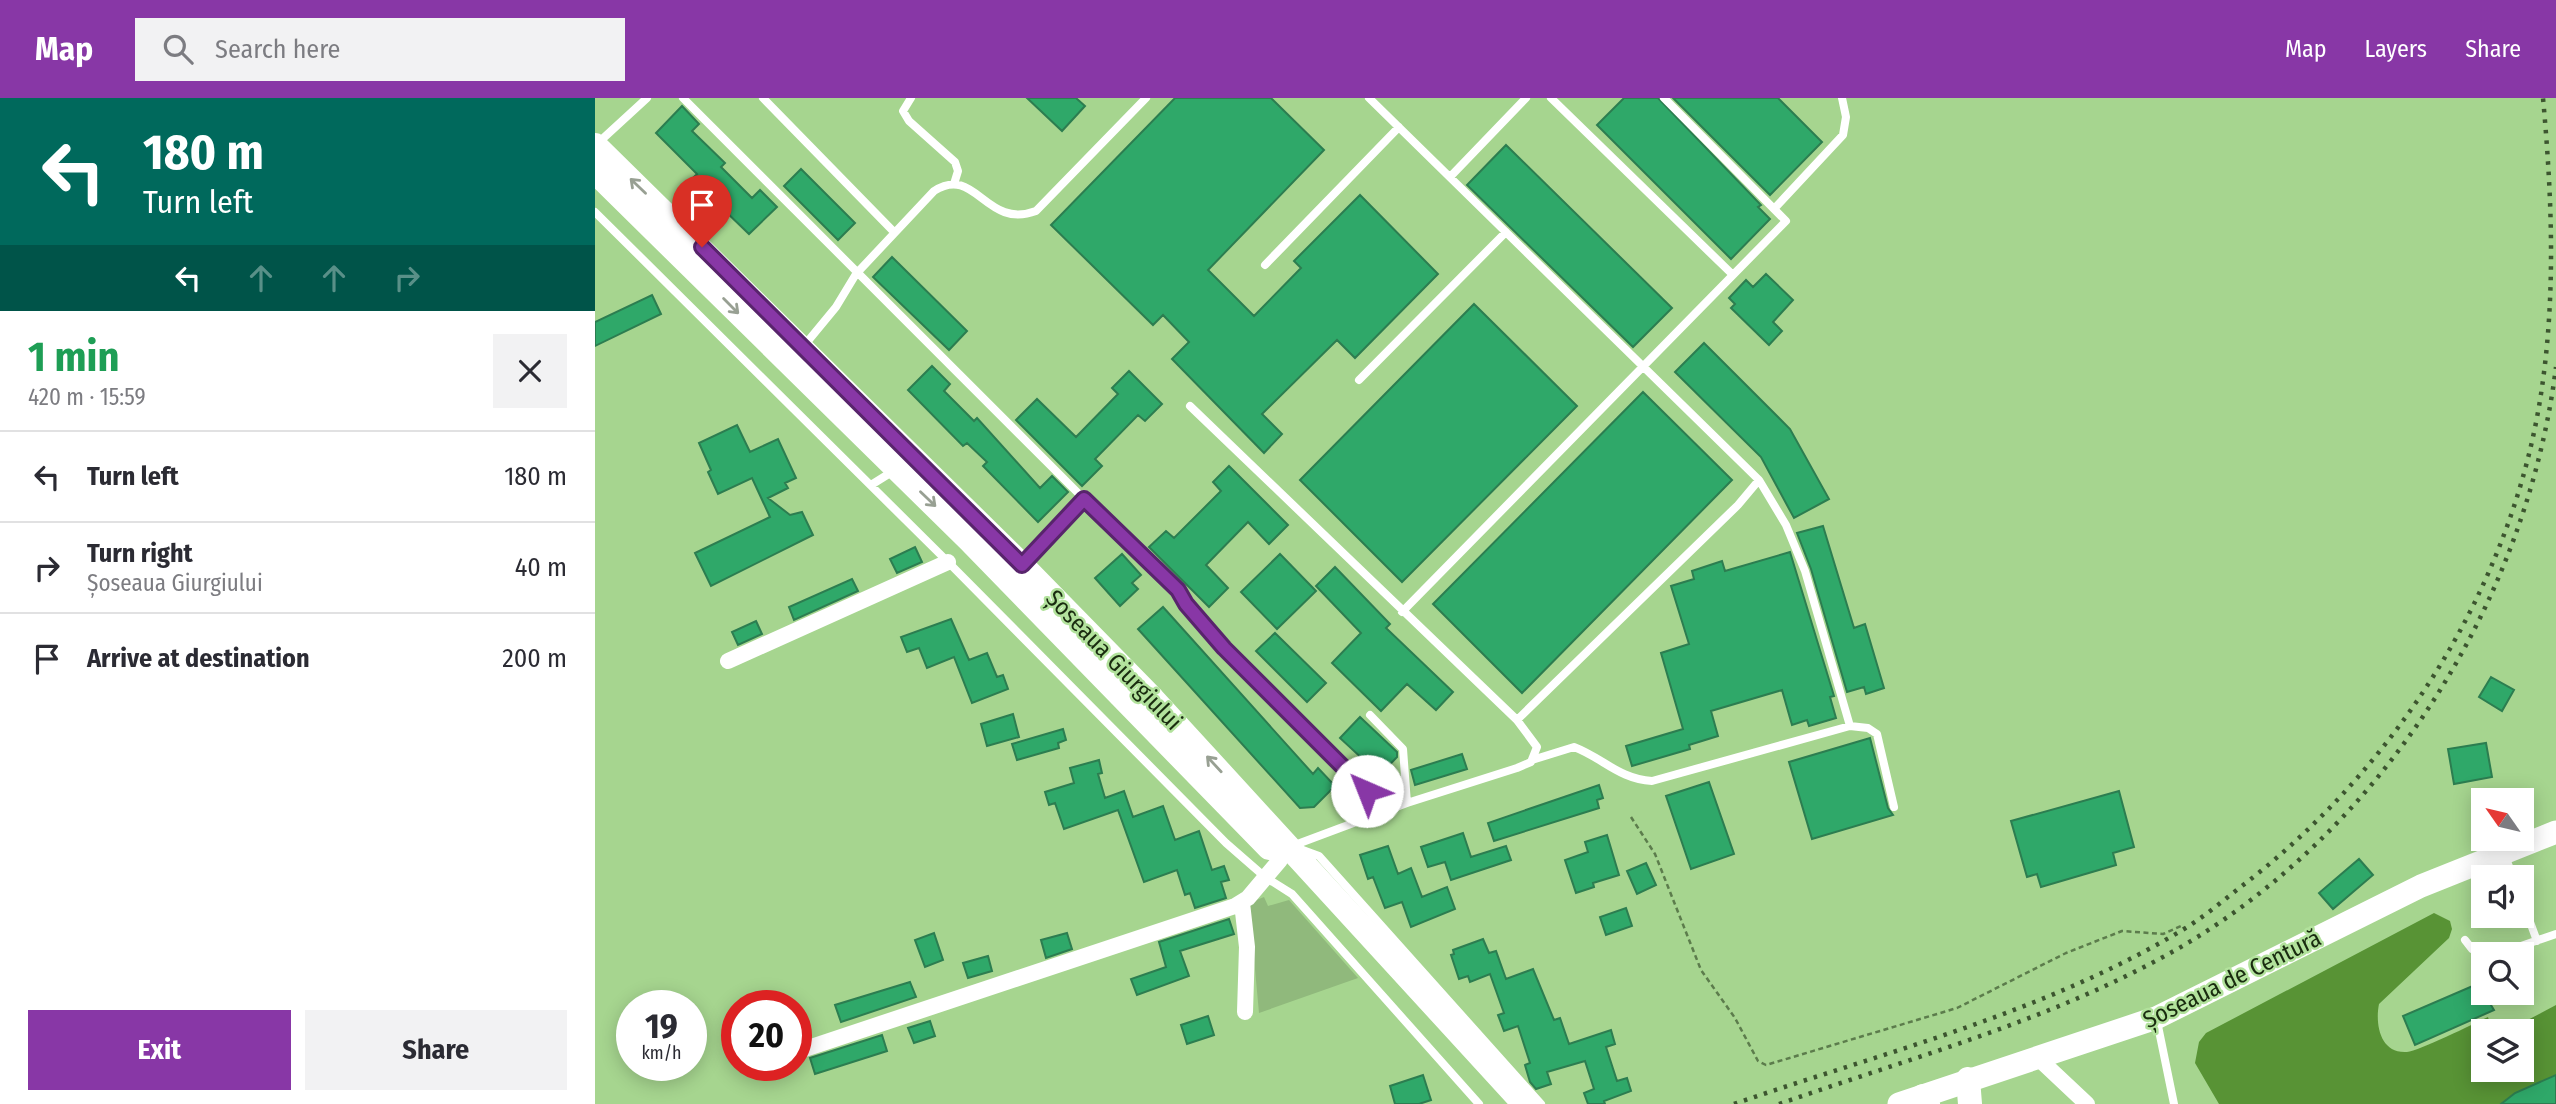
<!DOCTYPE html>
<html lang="en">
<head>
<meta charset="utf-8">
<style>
	body { margin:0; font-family:"Fira Sans Condensed",sans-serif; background:#f2f2f3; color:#2b2b33; height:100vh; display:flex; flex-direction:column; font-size:26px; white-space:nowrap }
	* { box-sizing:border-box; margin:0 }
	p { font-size:23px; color:#7c7c81 }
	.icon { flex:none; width:38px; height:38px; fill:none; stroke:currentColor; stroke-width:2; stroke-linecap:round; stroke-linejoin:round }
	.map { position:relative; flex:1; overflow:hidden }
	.panel { display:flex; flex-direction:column; background:#fff; width:595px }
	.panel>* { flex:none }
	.hud { background:#00695c; color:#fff; overflow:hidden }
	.needle { width:46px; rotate:304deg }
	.tools { position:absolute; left:1876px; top:690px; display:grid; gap:14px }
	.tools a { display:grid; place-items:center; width:63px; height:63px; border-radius:0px; background:#fff; box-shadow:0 4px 18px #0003; font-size:35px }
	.speed { position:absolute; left:21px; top:892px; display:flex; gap:14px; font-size:35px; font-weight:700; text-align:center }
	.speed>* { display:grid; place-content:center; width:91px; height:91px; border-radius:50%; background:#fff; box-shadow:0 4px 18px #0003; line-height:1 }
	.speed small { font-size:18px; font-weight:400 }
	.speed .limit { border:10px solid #d22; background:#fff; color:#111 }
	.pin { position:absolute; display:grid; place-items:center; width:60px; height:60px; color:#fff; margin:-72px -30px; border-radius:50% 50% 50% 0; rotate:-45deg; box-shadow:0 0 7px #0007 }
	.pin .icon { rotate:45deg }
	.me { position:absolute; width:77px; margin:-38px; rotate:316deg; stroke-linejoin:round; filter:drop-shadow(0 0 5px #0008) }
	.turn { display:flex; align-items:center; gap:24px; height:147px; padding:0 28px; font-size:32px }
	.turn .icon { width:91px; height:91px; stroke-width:2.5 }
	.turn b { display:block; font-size:49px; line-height:60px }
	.lanes { display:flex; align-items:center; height:66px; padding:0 28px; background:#0003; justify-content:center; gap:35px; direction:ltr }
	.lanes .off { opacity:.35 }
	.round { display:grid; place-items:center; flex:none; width:74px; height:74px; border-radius:0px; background:#f2f2f3 }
	.head { display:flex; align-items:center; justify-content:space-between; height:119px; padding:0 28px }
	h1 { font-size:42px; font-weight:700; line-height:52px; color:#1e9e55 }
	.action { display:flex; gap:14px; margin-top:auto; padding:14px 28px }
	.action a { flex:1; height:80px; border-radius:0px; background:#8837a6; color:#fff; font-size:28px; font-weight:700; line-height:80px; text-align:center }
	.action a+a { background:#f2f2f3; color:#2b2b33 }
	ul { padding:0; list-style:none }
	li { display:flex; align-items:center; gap:21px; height:91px; padding:0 28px; border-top:2px solid #e1e1e2 }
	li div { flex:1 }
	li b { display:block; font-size:26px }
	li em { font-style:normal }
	header { display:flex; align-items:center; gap:42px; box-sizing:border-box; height:98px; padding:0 35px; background:#8837a6; color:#fff }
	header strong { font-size:33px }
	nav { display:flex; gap:38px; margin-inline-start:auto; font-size:24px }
	.search { width:490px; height:63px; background:#f2f2f3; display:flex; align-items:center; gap:18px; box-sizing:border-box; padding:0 24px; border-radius:0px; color:#7c7c81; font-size:26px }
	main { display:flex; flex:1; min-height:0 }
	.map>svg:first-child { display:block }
</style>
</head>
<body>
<header>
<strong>Map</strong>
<div class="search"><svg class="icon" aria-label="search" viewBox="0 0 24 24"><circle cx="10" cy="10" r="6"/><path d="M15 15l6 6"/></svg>Search here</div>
<nav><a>Map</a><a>Layers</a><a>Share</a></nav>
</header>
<main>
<section class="panel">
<div class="hud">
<div class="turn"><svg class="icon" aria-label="left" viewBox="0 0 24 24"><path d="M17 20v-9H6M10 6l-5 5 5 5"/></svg><div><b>180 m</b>Turn left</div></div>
<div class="lanes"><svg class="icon" aria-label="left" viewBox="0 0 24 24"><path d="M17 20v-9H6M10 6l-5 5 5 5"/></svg><svg class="icon off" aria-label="ahead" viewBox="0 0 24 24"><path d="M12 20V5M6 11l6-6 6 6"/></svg><svg class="icon off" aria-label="ahead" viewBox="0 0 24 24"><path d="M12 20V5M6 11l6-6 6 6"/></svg><svg class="icon off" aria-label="right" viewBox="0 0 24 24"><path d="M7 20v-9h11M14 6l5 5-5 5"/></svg></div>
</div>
<div class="head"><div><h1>1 min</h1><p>420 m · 15:59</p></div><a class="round"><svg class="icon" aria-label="close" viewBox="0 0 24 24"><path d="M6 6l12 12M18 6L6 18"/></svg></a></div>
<ul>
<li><svg class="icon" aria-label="left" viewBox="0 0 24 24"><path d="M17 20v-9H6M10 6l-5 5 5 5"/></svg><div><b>Turn left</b></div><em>180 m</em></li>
<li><svg class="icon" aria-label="right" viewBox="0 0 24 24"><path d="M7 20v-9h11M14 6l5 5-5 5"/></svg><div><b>Turn right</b><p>Șoseaua Giurgiului</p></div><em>40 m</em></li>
<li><svg class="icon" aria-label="arrive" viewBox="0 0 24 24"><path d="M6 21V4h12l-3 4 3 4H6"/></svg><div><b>Arrive at destination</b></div><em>200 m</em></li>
</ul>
<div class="action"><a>Exit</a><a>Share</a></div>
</section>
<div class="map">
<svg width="1961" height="1006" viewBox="0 0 1961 1006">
	<rect width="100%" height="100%" fill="#a6d58f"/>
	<path fill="#90b97c" d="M669,799L673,808L694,802L763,880L664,915L654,805Z"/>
	<path fill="#589335" d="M1839,815L1855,823L1857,831L1854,840L1784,906C1780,926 1785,956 1812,954C1824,953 1878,926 1893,919L1897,933H1888V971H1927V933H1912L1961,907V1006H1624L1600,965L1604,944L1611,935Z"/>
	<path fill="#2fa869" stroke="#2c7d50" stroke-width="2" d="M432,0H481L490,8L467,33Z
		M580,0H676L729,52L613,172L659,218L706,170L699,163L765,97L843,176L760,260L742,242L667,316L687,336L669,355L577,261L594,244L568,217L558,227L456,127Z
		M1029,0H1063L1166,107L1163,109L1175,121L1136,161L1002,27Z
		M1078,0H1183L1227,44L1175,97Z
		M87,8L104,26L97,33L130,65L126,69L157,100L165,92L182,109L154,136L97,81L102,76L61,35Z
		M911,47L1077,210L1038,249L872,87Z
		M206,71L260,125L243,142L189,88Z
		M297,159L372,233L354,252L278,179Z
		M1171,176L1198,202L1178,224L1187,233L1174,247L1136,210L1140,206L1134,200L1151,182L1158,189Z
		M57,197L66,216L0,248V224Z
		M879,206L982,308L807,484L705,382Z
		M1109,245L1195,331L1234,401L1199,420L1166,359L1080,274Z
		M337,268L355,286L349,293L379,323L382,320L445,390L457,378L473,394L443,424L388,368L392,364L372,345L368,348L313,292Z
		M534,273L567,306L550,323L543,317L500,361L507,368L487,388L421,322L442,301L481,339L523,296L517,290Z
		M1048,294L1137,382L927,595L838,506Z
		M142,327L155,354L183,341L201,380L190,385L193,390L173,400L195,417L207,414L218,437L116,488L100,455L175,419L157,380L123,396L113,374L116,372L104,345Z
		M634,368L693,427L674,446L653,424L611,467L633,490L614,509L554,449L571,433L579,440L626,393L618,384Z
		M1228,428L1259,530L1270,526L1289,590L1271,596L1269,589L1252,594L1216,471L1202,435Z
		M320,449L327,464L302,475L295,461Z
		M1195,454L1239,598L1235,599L1241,620L1214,628L1212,622L1197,627L1187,592L1116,613L1123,638L1094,647L1095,651L1037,668L1031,648L1088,631L1066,555L1094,546L1076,488L1099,481L1097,473L1127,463L1130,473Z
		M527,456L546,477L537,485L543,491L525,508L500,480Z
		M685,456L721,493L682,531L646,494Z
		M740,469L795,526L791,530L858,594L841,612L812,586L786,613L737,565L766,535L721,488Z
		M257,481L263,493L199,522L194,509Z
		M568,509L718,676L723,670L740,688L719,709L705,710L543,531Z
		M356,521L374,562L392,555L402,579L408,577L413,591L377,605L359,559L332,570L324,550L312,554L306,539Z
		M161,523L167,536L143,547L137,534Z
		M680,535L731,585L712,604L661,553Z
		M1896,579L1919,592L1907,613L1884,599Z
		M418,616L424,639L392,648L386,626Z
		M765,619L802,654V659L785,677L745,640Z
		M468,631L471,642L463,645L464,650L422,662L417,646Z
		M1275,640L1293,710L1298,717L1217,741L1194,664Z
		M1891,645L1897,679L1859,686L1853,651Z
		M867,656L872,671L820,687L816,672Z
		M504,662L507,675L503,676L510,700L529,693L538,719L568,708L580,742L604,733L617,772L629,768L634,782L626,784L631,800L600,810L595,795L590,797L582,772L549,784L523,712L469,731L460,705L454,707L450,694L479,685L475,670Z
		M1114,684L1139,756L1096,771L1071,698Z
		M1004,687L1008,700L1002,702L1004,710L899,743L893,725Z
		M1524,693L1539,749L1518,755L1521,767L1446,789L1442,776L1432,779L1416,723Z
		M868,735L876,759L911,748L916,762L856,782L850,764L833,769L826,749Z
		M1012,737L1024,777L998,785L999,789L981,795L970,762L993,754L990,744Z
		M793,748L803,776L816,770L827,799L852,789L860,811L816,829L807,804L790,810L778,779L773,781L765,757Z
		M1764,761L1778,777L1738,811L1724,795Z
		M1051,765L1061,787L1042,796L1032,773Z
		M1031,810L1037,828L1011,837L1005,819Z
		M634,821L639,836L585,853L594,878L542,897L536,881L571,869L564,844Z
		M339,835L348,862L330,869L320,842Z
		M472,835L477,851L451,860L446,842Z
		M888,841L894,855L901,853L911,881L938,871L959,922L965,920L974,946L1016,932L1020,946L1011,949L1022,983L1032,980L1036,993L1009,1003L1010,1006H993L989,995L999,991L990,963L952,974L956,986L941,991L935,984L930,967L935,965L923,928L909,933L903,917L909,915L895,876L875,884L873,878L864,881L856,857L859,856L858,852Z
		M393,858L397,873L373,880L368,865Z
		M315,884L321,899L246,924L240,907Z
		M1887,884L1888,894L1899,912L1820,947L1808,918Z
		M613,918L619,937L592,946L586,927Z
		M335,923L340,938L319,945L313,930Z
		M287,937L292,953L220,976L215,960Z
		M828,977L836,1002L824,1006H800L795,988Z
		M1961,977V1006H1906L1920,995Z"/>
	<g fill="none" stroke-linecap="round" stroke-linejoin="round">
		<path stroke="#5c7c4c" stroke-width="2.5" stroke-dasharray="5 3.5" stroke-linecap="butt" d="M1036,719L1060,756L1106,872L1140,920L1163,963L1171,967L1362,910L1471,855L1527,833L1568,836L1586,828"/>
		<path stroke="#fff" stroke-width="8" d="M88,0L489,401
			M168,0L299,134
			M316,0L308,13L314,23L360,64L363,73L359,86
			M774,0L1164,382L1191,427L1210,473L1255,628
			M956,0L1138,177
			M3,45L52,0
			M855,79L931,0
			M1179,111L1248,37L1251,19L1247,0
			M0,114L353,464L631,745L670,779L697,796L884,1006
			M670,167L804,29
			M208,249L241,209L261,176L339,93C381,66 390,132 441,113L551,0
			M764,282L911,134
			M595,308L922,622L942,649L936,664L922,670L812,705L697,748
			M276,387L300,372
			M429,464L489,401L584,492L591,506L629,550L791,713
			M807,514L1191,123L1069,0
			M775,617L808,651L812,705
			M922,622L1143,407L1164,382
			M937,662L979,649C1008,660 1024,681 1057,683L1255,628L1273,630L1282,636L1299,709
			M705,751L724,758L946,1006
			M1910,758L1918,779
			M1927,802L1942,843
			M1870,842L1877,851L1888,856
			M1903,856L1961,836
			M1562,923L1579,1006"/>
		<path stroke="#fff" stroke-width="16" d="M133,563L353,464
			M647,805L652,849L650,914
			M210,951L640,808L653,800L685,762
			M1443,960L1492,1006"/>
		<path stroke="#fff" stroke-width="23" d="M1304,1006L1561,920L1826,788L1961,734"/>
		<path stroke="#fff" stroke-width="24" d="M0,47L427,467L558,601L929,1006
			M0,74L374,442L674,750
			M1373,981L1375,1006
			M1328,998L1333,1006"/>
		<path stroke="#3c552f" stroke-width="4.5" stroke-dasharray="3.5 7" stroke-linecap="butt" d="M1139,1006C1289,954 1446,916 1584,834C1605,822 1624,806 1643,791C1799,673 1916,492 1946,296C1961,198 1957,99 1948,0
			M1184,1006C1321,958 1465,920 1591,846C1793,725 1932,500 1961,269"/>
	</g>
	<defs><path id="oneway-shaft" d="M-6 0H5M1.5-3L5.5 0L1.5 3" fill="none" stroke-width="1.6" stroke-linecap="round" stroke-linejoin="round" transform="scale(1.75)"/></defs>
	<g stroke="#98a093">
		<use href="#oneway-shaft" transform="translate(43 88) rotate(-136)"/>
		<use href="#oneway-shaft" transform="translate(136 208) rotate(45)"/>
		<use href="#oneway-shaft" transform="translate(333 401) rotate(44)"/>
		<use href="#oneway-shaft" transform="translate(619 666) rotate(-133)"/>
	</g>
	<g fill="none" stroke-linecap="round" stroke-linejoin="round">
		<g stroke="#58246c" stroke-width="18">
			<path id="route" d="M107,149L427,467L489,401L583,492L591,506L629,550L772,693"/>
		</g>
		<use href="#route" stroke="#8837a6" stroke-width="12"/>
	</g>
	<g text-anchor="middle" stroke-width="5" stroke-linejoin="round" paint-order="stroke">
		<g font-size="24" fill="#192b0f" stroke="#b2e29c">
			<text transform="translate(519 562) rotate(46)" y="8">Șoseaua Giurgiului</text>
			<text transform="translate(1637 881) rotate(-26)" y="8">Șoseaua de Centură</text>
		</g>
	</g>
</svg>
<div class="tools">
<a><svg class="needle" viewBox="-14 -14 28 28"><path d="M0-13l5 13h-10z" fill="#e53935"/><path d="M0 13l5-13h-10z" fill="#7c7c81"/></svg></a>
<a><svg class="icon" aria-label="sound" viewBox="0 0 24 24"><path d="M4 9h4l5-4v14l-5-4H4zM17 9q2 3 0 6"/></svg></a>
<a><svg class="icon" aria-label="search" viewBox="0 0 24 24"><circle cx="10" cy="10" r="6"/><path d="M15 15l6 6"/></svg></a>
<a><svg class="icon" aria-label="layers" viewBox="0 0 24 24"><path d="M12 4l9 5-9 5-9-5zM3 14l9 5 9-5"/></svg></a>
</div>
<div class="speed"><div>19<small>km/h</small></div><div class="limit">20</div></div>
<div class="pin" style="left:107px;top:149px;background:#d93025"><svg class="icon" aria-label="arrive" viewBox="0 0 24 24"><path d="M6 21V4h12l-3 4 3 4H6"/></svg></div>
<svg class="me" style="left:772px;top:693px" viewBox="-20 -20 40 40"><circle r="19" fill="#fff"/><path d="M0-13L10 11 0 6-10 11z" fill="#8837a6"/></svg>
</div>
</main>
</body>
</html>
